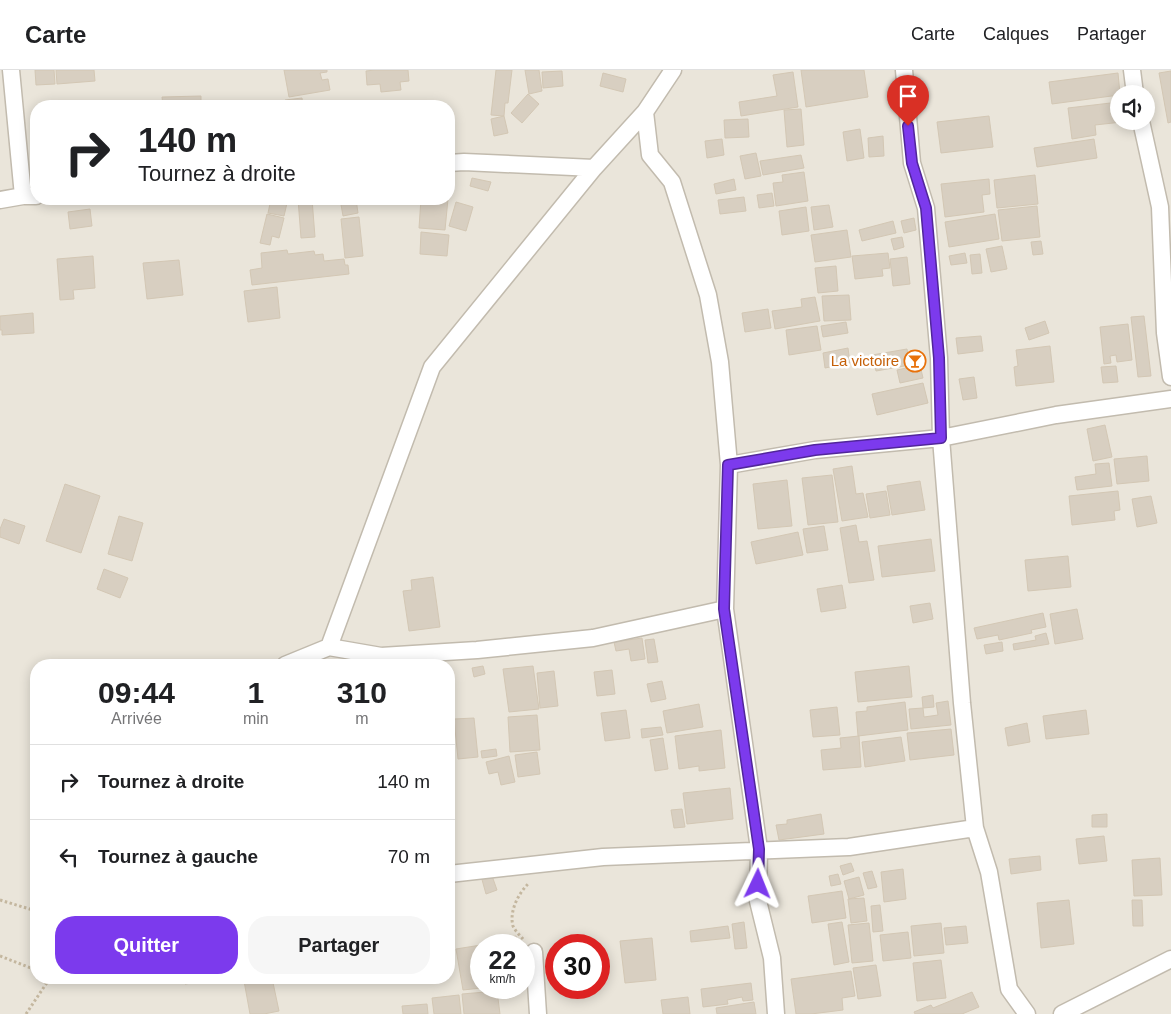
<!DOCTYPE html>
<html lang="fr">
<head>
<meta charset="utf-8">
<style>
	body { margin:0; font-family:Helvetica,sans-serif; background:#f6f6f6; color:#202124; height:100vh; display:flex; flex-direction:column; font-size:19px; white-space:nowrap }
	* { box-sizing:border-box; margin:0 }
	p { font-size:16px; color:#757577 }
	.icon { flex:none; width:28px; height:28px; fill:none; stroke:currentColor; stroke-width:2; stroke-linecap:round; stroke-linejoin:round }
	.map { position:relative; flex:1; overflow:hidden }
	.side { position:absolute; left:30px; top:589px; width:425px; height:325px; display:flex; flex-direction:column; background:#fff; border-radius:20px; box-shadow:0 2px 12px #0003 }
	.side>* { flex:none }
	.top-card { position:absolute; left:30px; top:30px; width:425px; height:105px; border-radius:20px; box-shadow:0 2px 12px #0003; background:#fff; color:#202124; overflow:hidden }
	.buttons { position:absolute; left:1110px; top:15px; display:grid; gap:10px }
	.buttons a { display:grid; place-items:center; width:45px; height:45px; border-radius:50%; background:#fff; box-shadow:0 2px 12px #0003; font-size:25px }
	.speed { position:absolute; left:470px; top:864px; display:flex; gap:10px; font-size:25px; font-weight:700; text-align:center }
	.speed>* { display:grid; place-content:center; width:65px; height:65px; border-radius:50%; background:#fff; box-shadow:0 2px 12px #0003; line-height:1 }
	.speed small { font-size:12px; font-weight:400 }
	.speed .limit { border:8px solid #d22; background:#fff; color:#111 }
	.pin { position:absolute; display:grid; place-items:center; width:42px; height:42px; color:#fff; margin:-51px -21px; border-radius:50% 50% 50% 0; rotate:-45deg; box-shadow:0 0 5px #0007 }
	.pin .icon { rotate:45deg }
	.me { position:absolute; width:55px; margin:-28px; rotate:2deg; stroke-linejoin:round; filter:drop-shadow(0 0 4px #0008) }
	.turn { display:flex; align-items:center; gap:18px; height:105px; padding:0 25px; font-size:22px }
	.turn .icon { width:65px; height:65px; stroke-width:2.5 }
	.turn b { display:block; font-size:35px; line-height:42px }
	.eta { display:flex; justify-content:space-evenly; align-items:center; height:85px; text-align:center }
	.eta b { font-size:30px; font-weight:700; line-height:35px }
	.cta { display:flex; gap:10px; margin-top:auto; padding:10px 25px }
	.cta a { flex:1; height:58px; border-radius:20px; background:#7c3aed; color:#fff; font-size:20px; font-weight:700; line-height:58px; text-align:center }
	.cta a+a { background:#f6f6f6; color:#202124 }
	ul { padding:0; list-style:none }
	li { display:flex; align-items:center; gap:15px; height:75px; padding:0 25px; border-top:1px solid #e0e0e0 }
	li div { flex:1 }
	li b { display:block; font-size:19px }
	li em { font-style:normal }
	header { display:flex; align-items:center; gap:30px; box-sizing:border-box; height:70px; padding:0 25px; background:#fff; border-bottom:1px solid #e0e0e0 }
	header strong { font-size:24px }
	nav { display:flex; gap:28px; margin-inline-start:auto; font-size:18px }
	.map>svg:first-child { display:block }
</style>
</head>
<body>
<header>
<strong>Carte</strong>
<nav><a>Carte</a><a>Calques</a><a>Partager</a></nav>
</header>
<div class="map">
<svg width="1171" height="944" viewBox="0 0 1171 944">
	<rect width="100%" height="100%" fill="#f6f3ec"/>
	<path fill="#eae5da" fill-rule="evenodd" d="M0,0H1171V944H0ZM1119,24H1146V51H1119ZM36,36H449V129H36ZM36,595H449V908H36ZM481,875H524V918H481ZM556,875H599V918H556Z"/>
	<path fill="#d8cfc1" stroke="#d3c7b4" d="M35,0H54L55,14L36,15Z
		M56,0H94L95,11L57,14Z
		M284,0H327V2L320,3L322,10L328,9L330,20L289,27Z
		M375,0H408L409,11L400,12L401,20L381,22L380,14L367,15L366,1Z
		M496,0H512L508,33H505L504,46L491,45Z
		M525,0H539L542,21L529,24Z
		M801,0H864L868,27L806,37Z
		M562,1L563,16L543,18L542,2Z
		M1171,1V52L1168,53L1159,3Z
		M793,2L798,37L741,46L739,32L777,26L773,5Z
		M603,3L626,9L623,22L600,16Z
		M1118,3L1120,24L1119,25L1052,34L1049,12Z
		M528,24L539,34L522,53L511,43Z
		M201,26V36H163L162,27Z
		M302,28L303,36H285V30Z
		M1119,32V51L1122,52L1095,55L1096,65L1072,69L1068,38Z
		M801,39L804,75L787,77L784,40Z
		M504,46L508,63L494,66L491,49Z
		M989,46L993,77L941,83L937,52Z
		M748,49L749,67L725,68L724,50Z
		M860,59L864,88L847,91L843,62Z
		M883,66L884,86L869,87L868,68Z
		M722,69L724,85L707,88L705,71Z
		M1094,69L1097,88L1037,97L1034,78Z
		M756,83L761,106L745,109L740,86Z
		M801,85L804,98L763,105L760,91Z
		M804,102L808,131L776,136L773,113L783,112L782,105Z
		M1035,105L1038,134L997,138L994,110Z
		M472,108L491,112L488,121L470,116Z
		M734,109L736,120L716,124L714,114Z
		M989,109L990,124L982,125L984,142L945,147L941,114Z
		M772,123L774,136L759,138L757,125Z
		M744,127L746,141L720,144L718,130Z
		M271,129H288L284,146L268,143Z
		M298,129H312L315,167L301,168Z
		M340,129H356L358,143L343,146Z
		M421,129H448L445,160L419,158Z
		M456,132L473,137L466,161L449,156Z
		M829,135L833,157L814,160L811,137Z
		M1037,136L1040,167L1002,171L998,140Z
		M806,137L809,161L782,165L779,141Z
		M90,139L92,156L70,159L68,142Z
		M267,144L284,148L279,168L272,166L270,175L260,173Z
		M995,144L999,169L949,177L945,152Z
		M359,147L363,186L345,188L341,149Z
		M914,148L916,160L904,163L901,151Z
		M893,151L896,163L862,171L859,160Z
		M847,160L851,187L815,192L811,165Z
		M421,162L449,165L447,186L420,184Z
		M902,167L904,177L894,180L891,169Z
		M1041,171L1043,184L1033,185L1031,172Z
		M1002,176L1007,199L991,202L986,179Z
		M287,180L288,184L314,181L315,185L323,184L324,191L344,189L345,195H348L349,204L252,215L250,200L262,198L261,183Z
		M888,183L890,198L882,199L883,206L855,209L852,186Z
		M965,183L967,193L951,195L949,186Z
		M980,184L982,203L972,204L970,185Z
		M93,186L95,218L73,220L74,229L60,230L57,189Z
		M907,187L910,214L893,216L890,189Z
		M179,190L183,225L147,229L143,193Z
		M836,196L838,221L818,223L815,198Z
		M277,217L280,248L248,252L244,221Z
		M849,225L851,250L824,251L822,226Z
		M815,227L820,251L775,259L772,241L802,237L801,229Z
		M768,239L771,258L745,262L742,243Z
		M33,243L34,263L2,265V260H0V246Z
		M1144,246L1151,306L1138,307L1131,247Z
		M1045,251L1049,263L1029,270L1025,258Z
		M846,252L848,263L823,267L821,256Z
		M1128,254L1132,290L1117,292L1116,285L1110,286L1111,293L1104,294L1100,257Z
		M817,256L821,280L789,285L786,260Z
		M981,266L983,281L958,284L956,268Z
		M1050,276L1054,312L1016,316L1014,297L1018,296L1016,280Z
		M848,278L850,293L825,298L823,283Z
		M907,279L910,295L876,301L872,285Z
		M920,295L923,308L900,313L897,300Z
		M1116,296L1118,312L1103,313L1101,297Z
		M974,307L977,328L963,330L959,309Z
		M923,313L928,333L877,345L872,324Z
		M1105,355L1112,387L1093,391L1087,359Z
		M1147,386L1149,411L1117,414L1114,389Z
		M1109,393L1112,416L1077,420L1075,407L1096,404L1095,394Z
		M852,396L856,424L863,423L868,447L842,451L833,399Z
		M832,405L838,452L808,455L802,408Z
		M787,410L792,456L758,459L753,414Z
		M920,411L925,440L892,445L887,416Z
		M65,414L100,426L81,483L46,471Z
		M886,421L890,445L870,448L866,424Z
		M1118,421L1120,440L1114,441L1115,450L1072,455L1069,426Z
		M1151,426L1157,453L1137,457L1132,429Z
		M119,446L143,453L132,491L108,484Z
		M4,449L25,456L19,474L0,467V459Z
		M856,455L859,472L867,471L874,510L849,513L840,458Z
		M824,456L828,480L807,483L803,459Z
		M798,462L803,485L756,494L751,472Z
		M931,469L935,501L882,507L878,476Z
		M1068,486L1071,517L1028,521L1025,490Z
		M104,499L128,508L120,528L97,519Z
		M433,507L440,557L409,561L403,521L412,520L411,510Z
		M842,515L846,538L821,542L817,519Z
		M930,533L933,549L913,553L910,536Z
		M1077,539L1083,569L1055,574L1050,544Z
		M1043,543L1046,557L1031,560L1032,563L999,570L998,565L977,569L974,558Z
		M1046,563L1049,574L1014,580L1013,574L1036,570L1035,566Z
		M642,568L645,589L631,591L629,579L616,581L614,572Z
		M654,569L658,592L648,593L645,570Z
		M1002,572L1003,581L986,584L984,575Z
		M483,596L485,604L474,607L472,598Z
		M533,596L539,639L509,642L503,599Z
		M909,596L912,627L858,632L855,602Z
		M612,600L615,624L597,626L594,602Z
		M554,601L558,636L540,638L537,603Z
		M662,611L666,629L651,632L647,614Z
		M933,625L934,637L923,638L922,627Z
		M948,631L951,655L911,659L909,639L923,638L924,647L938,645L936,633Z
		M905,632L908,660L858,666L856,642L867,641V637Z
		M699,634L703,657L667,663L663,641Z
		M837,637L840,665L813,667L810,640Z
		M626,640L630,668L605,671L601,643Z
		M1086,640L1089,664L1046,669L1043,646Z
		M537,645L540,680L510,682L508,647Z
		M474,648L478,687L458,689L454,649Z
		M1027,653L1030,672L1008,676L1005,658Z
		M661,657L663,665L642,668L641,659Z
		M951,659L954,685L910,690L907,663Z
		M721,660L725,698L699,701V696L679,699L675,666Z
		M859,666L861,697L823,700L821,680L841,678L840,668Z
		M901,667L905,691L865,697L862,672Z
		M663,668L668,699L655,701L650,670Z
		M496,679L497,686L482,688L481,681Z
		M537,682L540,704L518,707L515,685Z
		M509,686L515,712L501,715L498,702L489,704L486,692Z
		M730,718L733,749L687,754L683,723Z
		M682,739L685,757L674,758L671,740Z
		M821,744L824,764L779,770L776,755L787,754V750Z
		M1107,744V757H1092V745Z
		M1104,766L1107,791L1079,794L1076,769Z
		M1040,786L1041,800L1011,804L1009,789Z
		M1160,788L1162,825L1134,826L1132,790Z
		M851,793L854,801L843,805L840,796Z
		M903,799L906,829L884,832L881,802Z
		M872,801L877,817L868,819L863,803Z
		M491,803L497,820L486,824L481,806Z
		M838,804L841,814L831,816L829,806Z
		M859,807L864,825L849,829L844,811Z
		M842,821L846,848L812,853L808,826Z
		M864,828L867,851L851,853L848,829Z
		M1069,830L1074,874L1041,878L1037,833Z
		M1132,830H1142L1143,856H1133Z
		M880,835L883,861L873,862L871,836Z
		M744,852L747,878L735,879L732,854Z
		M842,852L849,892L834,895L828,854Z
		M869,853L873,891L852,893L848,855Z
		M941,853L944,883L914,886L911,856Z
		M728,856L730,868L691,872L690,861Z
		M966,856L968,873L946,875L944,858Z
		M908,862L911,888L883,891L880,865Z
		M516,866L518,875H496L495,870Z
		M652,868L656,910L625,913L620,871Z
		M481,875V918L463,920L456,879Z
		M941,890L946,928L917,931L913,893Z
		M876,895L881,926L858,929L853,898Z
		M851,901L855,926L842,928L843,940L811,944H796L791,909Z
		M184,908H211V910L185,914Z
		M260,908H272L279,941L264,944H250L244,911Z
		M751,913L753,930L743,931L742,927L727,930L728,934L703,937L701,919Z
		M497,921L500,944H464L462,924Z
		M972,922L979,937L962,944H915L914,942L931,935L933,938Z
		M459,925L461,944H434L432,928Z
		M688,927L690,944H663L661,930Z
		M754,932L756,944H717L716,938Z
		M427,934L428,944H403L402,936Z"/>
	<g fill="none" stroke-linecap="round" stroke-linejoin="round">
		<g stroke="#c2bbae" stroke-width="19">
			<path id="minor" d="M11,0L23,126
				M1132,0L1135,24
				M645,42L650,85L672,112L708,225L720,292L729,395L725,539L759,779L758,831L772,888L776,944
				M1141,51L1160,137L1165,263L1171,307
				M449,93L464,92L594,98
				M0,130L23,126H36
				M729,395L815,380L941,368L939,288L926,138L912,93L904,0
				M329,577L381,586L477,580L593,568L725,539
				M285,595L329,577L432,297L594,98L645,42L673,0
				M449,804L603,787L849,777L975,758
				M534,882L538,944
				M1027,944L1009,919L989,802L975,758L962,633L941,368L1056,345L1171,329
				M1062,944L1171,889"/>
		</g>
		<path stroke="#c4b79f" stroke-width="3" stroke-dasharray="2.5 2.5" stroke-linecap="butt" d="M0,830L36,841
			M523,869C520,865 515,861 513,856C509,842 518,824 528,814
			M0,886L36,900
			M26,944L50,908"/>
		<use href="#minor" stroke="#fff" stroke-width="16"/>
	</g>
	<g fill="none" stroke-linecap="round" stroke-linejoin="round">
		<g stroke="#51269a" stroke-width="12">
			<path id="route" d="M758,814L759,779L724,539L728,395L815,380L941,368L939,288L926,138L912,93L908,56"/>
		</g>
		<use href="#route" stroke="#7c3aed" stroke-width="9"/>
	</g>
	<defs>
		<g id="bar-ring" transform="scale(1.125)"><circle r="9.5" fill="#fff" stroke="#e8710a" stroke-width="1.5"/><path d="M-6-5H6L.8 .8V4.5H3.5V6h-7V4.5H-.8V.8Z" fill="#e8710a"/></g>
	</defs>
	<g fill-rule="evenodd">
		<use href="#bar-ring" x="915" y="291"/>
	</g>
	<g text-anchor="middle" stroke-width="5" stroke-linejoin="round" paint-order="stroke">
		<g font-size="15" fill="#c56008" stroke="#fff" text-anchor="end">
			<text x="899" y="296">La victoire</text>
		</g>
	</g>
</svg>
<div class="buttons">
<a><svg class="icon" aria-label="sound" viewBox="0 0 24 24"><path d="M4 9h4l5-4v14l-5-4H4zM17 9q2 3 0 6"/></svg></a>
</div>
<div class="speed"><div>22<small>km/h</small></div><div class="limit">30</div></div>
<div class="pin" style="left:908px;top:56px;background:#d93025"><svg class="icon" aria-label="arrive" viewBox="0 0 24 24"><path d="M6 21V4h12l-3 4 3 4H6"/></svg></div>
<svg class="me" style="left:758px;top:814px" viewBox="-20 -20 40 40"><path d="M0-17L14 15 0 8-14 15z" fill="#7c3aed" stroke="#fff" stroke-width="4"/></svg>
<div class="top-card">
<div class="turn"><svg class="icon" aria-label="right" viewBox="0 0 24 24"><path d="M7 20v-9h11M14 6l5 5-5 5"/></svg><div><b>140 m</b>Tournez à droite</div></div>
</div>
<section class="side">
<div class="eta">
<div><b>09:44</b><p>Arrivée</p></div>
<div><b>1</b><p>min</p></div>
<div><b>310</b><p>m</p></div>
</div>
<ul>
<li><svg class="icon" aria-label="right" viewBox="0 0 24 24"><path d="M7 20v-9h11M14 6l5 5-5 5"/></svg><div><b>Tournez à droite</b></div><em>140 m</em></li>
<li><svg class="icon" aria-label="left" viewBox="0 0 24 24"><path d="M17 20v-9H6M10 6l-5 5 5 5"/></svg><div><b>Tournez à gauche</b></div><em>70 m</em></li>
</ul>
<div class="cta"><a>Quitter</a><a>Partager</a></div>
</section>
</div>
</body>
</html>
